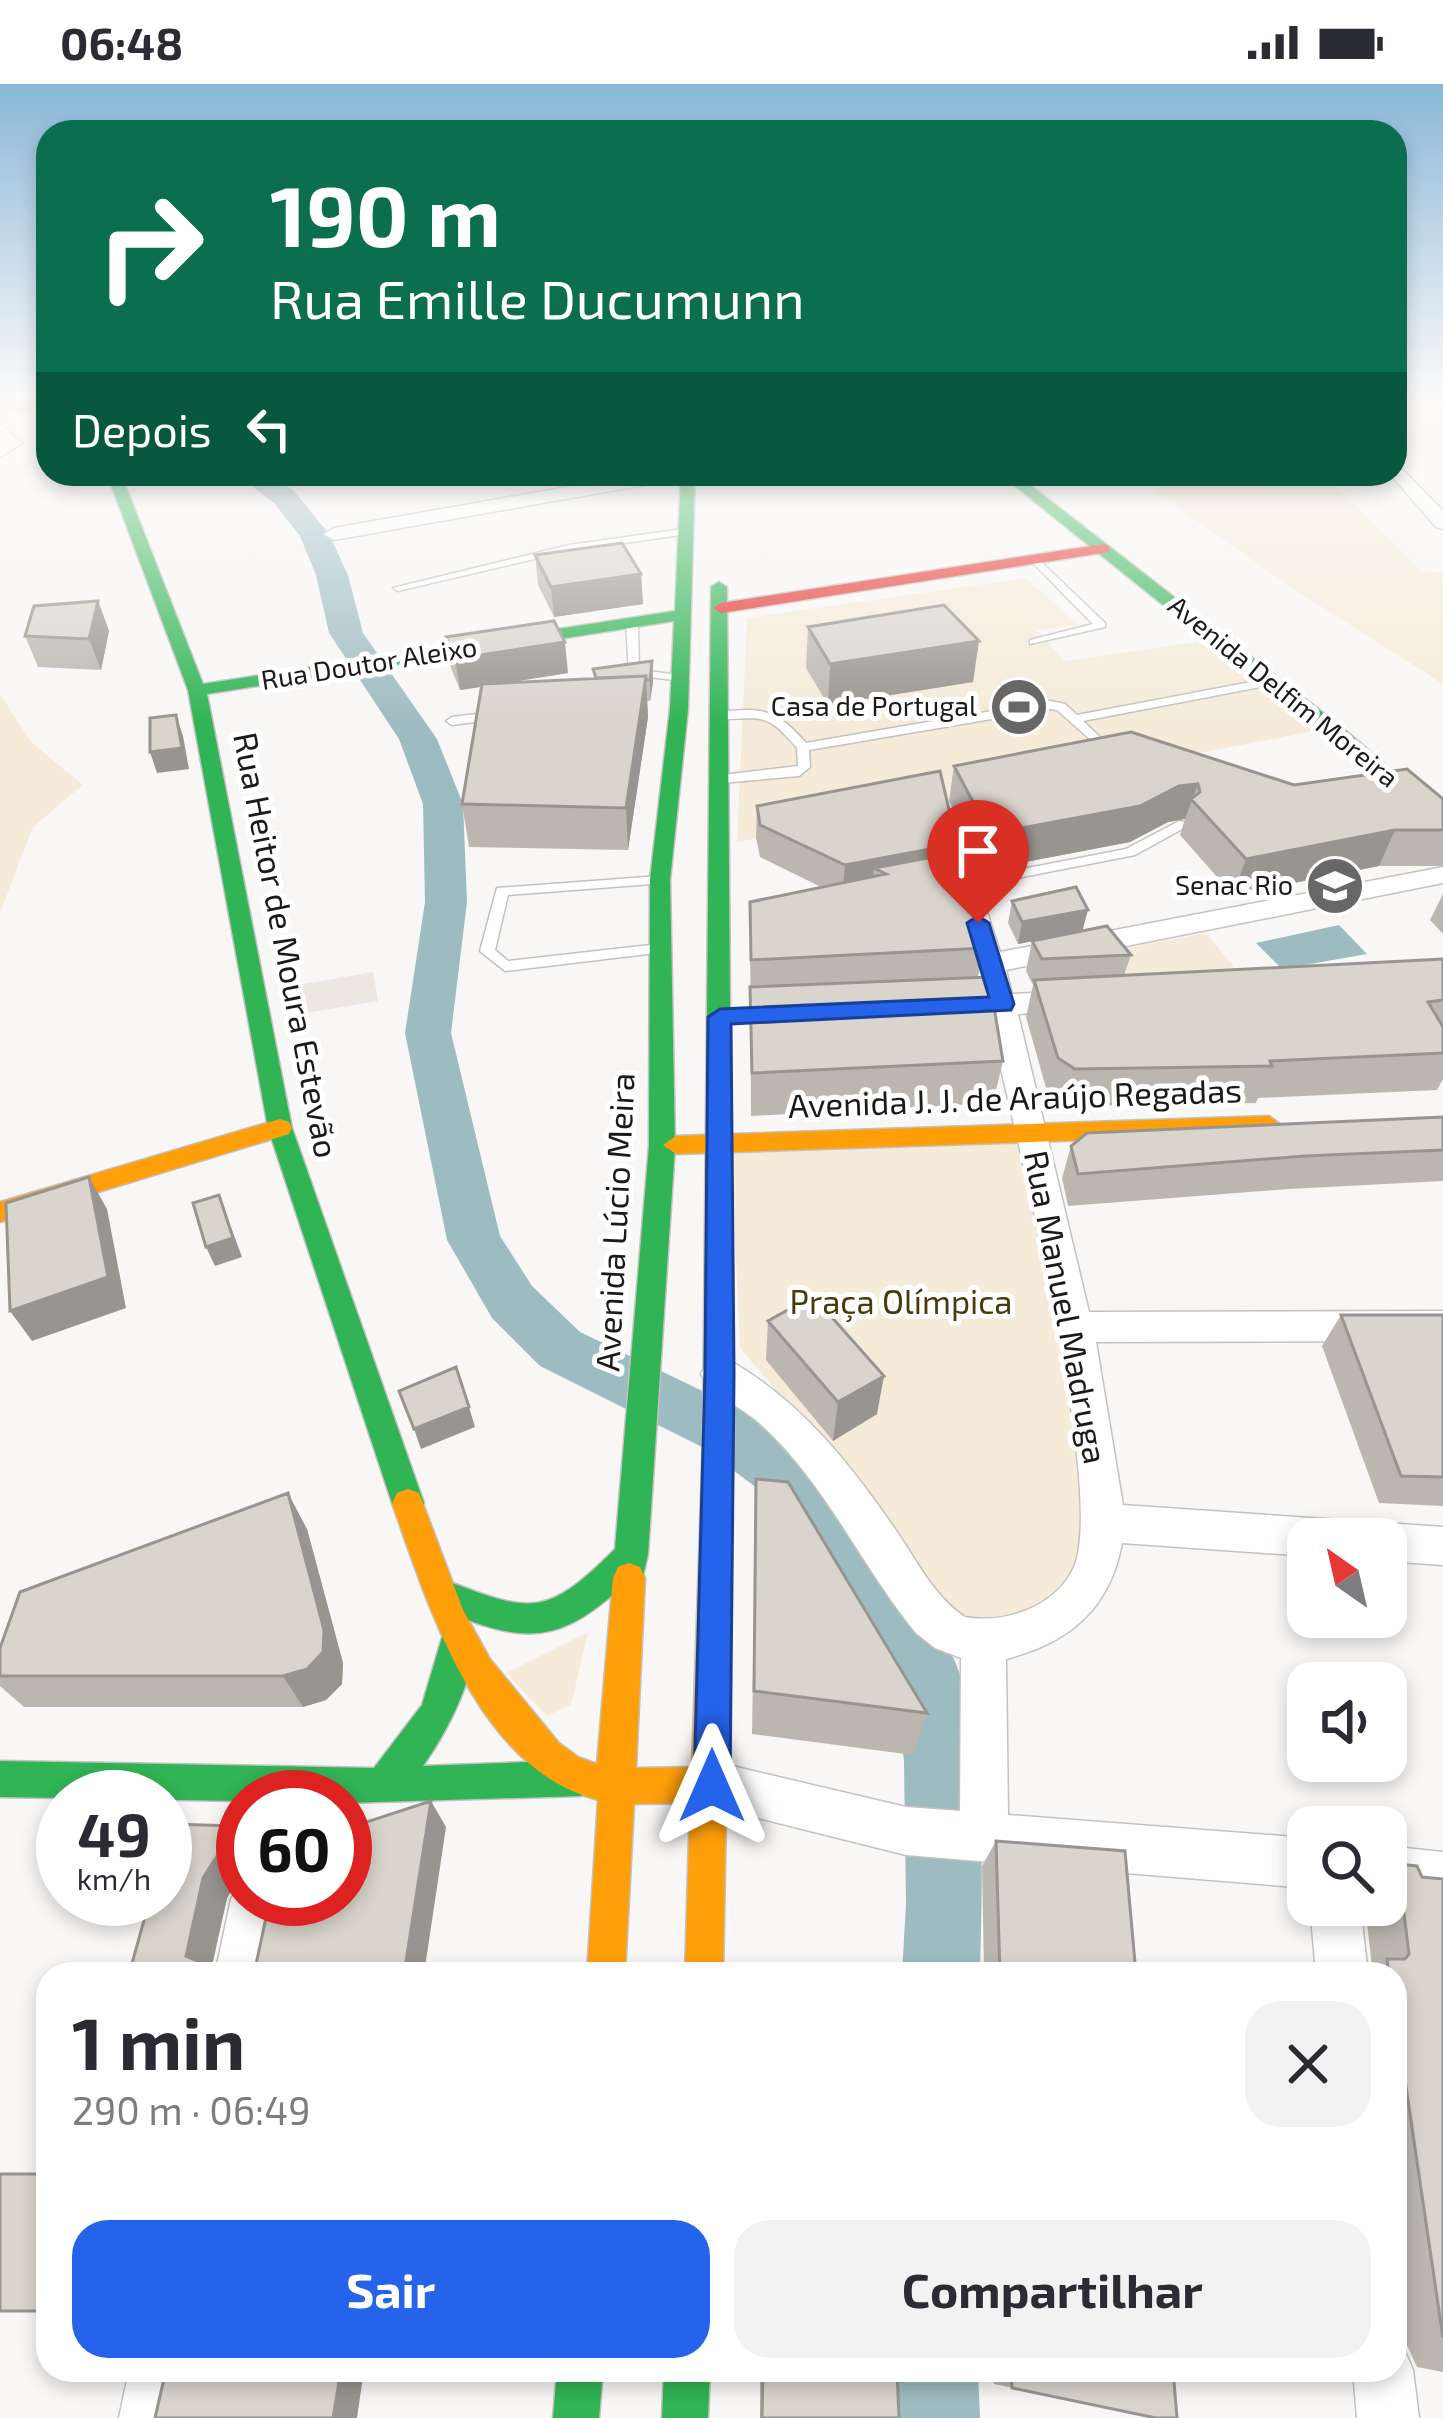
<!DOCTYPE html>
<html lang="pt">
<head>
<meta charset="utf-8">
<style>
	body { margin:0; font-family:"Exo 2",sans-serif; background:#f2f2f3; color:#2b2b33; height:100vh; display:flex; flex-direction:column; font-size:45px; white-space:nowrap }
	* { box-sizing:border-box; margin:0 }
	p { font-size:39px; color:#7c7c81 }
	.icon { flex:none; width:66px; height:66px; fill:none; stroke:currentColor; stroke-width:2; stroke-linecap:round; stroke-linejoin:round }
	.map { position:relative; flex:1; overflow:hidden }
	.drawer { position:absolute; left:36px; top:1878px; width:1371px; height:420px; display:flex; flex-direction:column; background:#fff; border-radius:36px; box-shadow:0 6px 18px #0003 }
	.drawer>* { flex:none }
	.hud { position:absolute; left:36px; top:36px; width:1371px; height:366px; border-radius:36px; box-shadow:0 6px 18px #0003; background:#0b6e4f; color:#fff; overflow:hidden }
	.needle { width:78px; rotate:326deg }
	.tools { position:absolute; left:1287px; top:1434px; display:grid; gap:24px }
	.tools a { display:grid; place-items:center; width:120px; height:120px; border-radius:24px; background:#fff; box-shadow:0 6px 18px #0003; font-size:60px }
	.speed { position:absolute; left:36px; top:1686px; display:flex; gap:24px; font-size:60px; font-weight:700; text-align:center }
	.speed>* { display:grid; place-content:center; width:156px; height:156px; border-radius:50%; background:#fff; box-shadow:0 6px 18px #0003; line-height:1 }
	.speed small { font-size:30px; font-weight:400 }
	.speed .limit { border:18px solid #d22; background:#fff; color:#111 }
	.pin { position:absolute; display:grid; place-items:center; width:102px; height:102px; color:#fff; margin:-123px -51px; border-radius:50% 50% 50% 0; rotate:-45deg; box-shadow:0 0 12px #0007 }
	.pin .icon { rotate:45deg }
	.me { position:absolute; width:132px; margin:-66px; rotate:0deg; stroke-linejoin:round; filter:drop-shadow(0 0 9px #0008) }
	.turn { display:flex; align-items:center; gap:42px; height:252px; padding:0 36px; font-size:54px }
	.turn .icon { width:156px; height:156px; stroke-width:2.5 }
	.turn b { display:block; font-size:84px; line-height:102px }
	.then { display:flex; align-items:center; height:114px; padding:0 36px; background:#0003; gap:24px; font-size:45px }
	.round { display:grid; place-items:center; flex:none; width:126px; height:126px; border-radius:36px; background:#f2f2f3 }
	.overview { display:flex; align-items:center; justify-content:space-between; height:204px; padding:0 36px }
	h1 { font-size:72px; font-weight:700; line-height:90px }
	.cta { display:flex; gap:24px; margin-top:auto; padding:24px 36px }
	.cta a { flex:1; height:138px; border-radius:36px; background:#2563eb; color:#fff; font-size:48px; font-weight:700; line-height:138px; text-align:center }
	.cta a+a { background:#f2f2f3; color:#2b2b33 }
	.status { display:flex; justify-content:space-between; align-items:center; height:84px; padding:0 60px; background:#fff; direction:ltr }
	.status svg { height:33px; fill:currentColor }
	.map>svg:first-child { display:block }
</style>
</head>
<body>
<div class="status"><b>06:48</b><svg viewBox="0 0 49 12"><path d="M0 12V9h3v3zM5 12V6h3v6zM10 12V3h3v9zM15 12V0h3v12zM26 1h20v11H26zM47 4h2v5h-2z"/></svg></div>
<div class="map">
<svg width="1443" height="2334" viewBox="0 0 1443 2334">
	<rect width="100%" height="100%" fill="#f9f7f5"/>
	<path fill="#ece8e1" d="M373,888L378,917L288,932L286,903Z"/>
	<path fill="#f5ebd8" d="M1149,390H1324L1422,487L1443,489V600L1289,502L1158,410Z
		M1026,494L1078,541L1036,546L1065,577L1211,556L1324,645L737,758L747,534Z
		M0,610L31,658L83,701L33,743L0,829Z
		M1206,849L1234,883L1125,904L1097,870Z
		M1016,1059L1063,1238L1097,1440L1066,1517L979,1547L933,1528L808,1344L740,1264L731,1066Z
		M588,1548L571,1621L547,1632L506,1589Z"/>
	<path fill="#9dbcc2" d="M1339,841L1367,870L1282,885L1256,859Z"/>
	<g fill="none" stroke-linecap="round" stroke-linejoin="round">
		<path fill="#9dbcc2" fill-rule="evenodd" d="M236,390H269L294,407L329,450L348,491L363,549L437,655L463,720L467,818L451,949L500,1152L532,1202L580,1248L744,1327L813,1375L855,1425L954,1575C988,1655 982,1802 980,1890H902L906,1820L904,1678L897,1608L811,1465L769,1413L702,1363L540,1282L492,1234L447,1156L405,949L425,818L423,720L399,655L329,549L316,491L300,452L274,419Z
			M888,2286H978L980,2334H888Z"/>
		<g stroke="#c3c2c0" stroke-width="3">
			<path id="lane" d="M683,445L688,448L687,450L569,467L398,507L393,504L569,461Z
				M1036,473L1105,539V543L1030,560V556L1093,540L1032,478V474Z
				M632,536L638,539L639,586L680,591L684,593V597L629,591L626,539Z
				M1272,594L1276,596V600L1083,637L1115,667L1117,670L1111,674L1057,626L1050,625L809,666L810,683L799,692L722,699L716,695L722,691L798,682L797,664C764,625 761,636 717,635V629L721,628C764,623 777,626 806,659L1050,617L1065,620L1077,631Z
				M500,627L506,631L504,634L452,641L446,637L452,633Z
				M1179,737L1184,738V744L1135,771L955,806L948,802L955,798L1126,765Z
				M660,792L665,793V799L508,811L495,866L508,877L659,860L666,865L664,868L505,887L480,867L497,804Z"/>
		</g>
		<g stroke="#c3c2c0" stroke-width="3">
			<path id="street" d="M0,340L22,359L0,373Z
				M1395,378L1443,427V445L1436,443L1390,390H1395Z
				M641,390H682L673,396L334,456L324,450L334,444Z
				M1443,783V799L1006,886L1012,910L1076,907L1091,917L1076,927L1018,930L1089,1228L1443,1227V1257L1096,1258L1123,1421L1340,1436L1355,1441L1361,1455H1308V1472L1122,1459C1110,1525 1069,1559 1006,1575L1008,1731L1308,1754V1804L906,1771L694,1718L687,1701L694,1684L711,1677L906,1723L960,1727L961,1574L935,1564L916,1549C860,1481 825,1397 758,1338C740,1322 711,1311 701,1290L706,1279L720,1274L734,1279C803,1320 850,1380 895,1445C916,1475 933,1512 965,1533C1005,1540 1056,1523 1074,1483C1107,1405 1011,1029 988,931L945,933L930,923L945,913L982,911L950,800L954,794H974L978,800L1000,868Z
				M1386,1439L1443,1443V1481L1386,1477V1455H1366L1371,1444Z
				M1386,1762L1443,1768V1818L1386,1812Z
				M243,1795V1815H281L267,1890H215L231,1815Z
				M1310,1821H1360L1368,1890H1316Z
				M1395,2261L1404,2265L1413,2286L1419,2334H1357L1353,2286H1395Z
				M129,2286H189L181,2334H119Z"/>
		</g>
		<g stroke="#c3c2c0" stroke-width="3">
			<path id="fast" d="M107,390H121L203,600L675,527L681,390H695L688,625L670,796L675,1062L648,1470L640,1505L629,1509L619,1505C551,1568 512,1555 433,1522L429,1511L433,1500L445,1496C532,1530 547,1533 615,1465L649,1062L650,796L670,625L674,537L207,610L292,1044L424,1419L419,1429L408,1433L397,1429L392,1419L268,1044L188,606Z
				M1000,390H1016L1340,642L1443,730V746Z
				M719,498L727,503L733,1355L729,1364L718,1368L707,1364L703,1355L711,503Z
				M458,1535L470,1540C486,1578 445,1651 423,1682L580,1676L593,1681L598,1694L593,1707L580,1712L345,1719V1713H243V1717L0,1713V1677L374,1684L422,1621L446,1540Z
				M557,2286H603L599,2334H553Z
				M664,2286H710L708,2334H662Z"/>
		</g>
		<g stroke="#c3c2c0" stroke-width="3">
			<path id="slow" d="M0,316L48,319V327L0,324Z
				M1269,1032L1281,1041L1269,1050L676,1070L663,1061L676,1052Z
				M280,1035L289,1038L292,1044L289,1050L0,1138V1118Z
				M718,1342L729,1346L733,1355L723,1890H685L690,1719L634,1720L625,1890H587L598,1716C477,1685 429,1523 392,1419L397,1409L408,1405L419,1409L463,1526L490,1575L559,1659L578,1673L597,1680L613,1494L618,1483L629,1479L640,1483L645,1494L636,1684L692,1683L703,1355L707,1346Z"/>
		</g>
		<g stroke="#c3c2c0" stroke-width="3">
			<path id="jam" d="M1104,460L1109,462V468L721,529L713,524L721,519Z"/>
		</g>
		<use href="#lane" fill="#fefefe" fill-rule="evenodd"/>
		<use href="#street" fill="#fefefe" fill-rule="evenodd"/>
		<use href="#fast" fill="#30b455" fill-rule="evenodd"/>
		<use href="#slow" fill="#ff9f0a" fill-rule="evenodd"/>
		<use href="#jam" fill="#e5322d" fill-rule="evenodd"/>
	</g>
	<path fill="#bbb7b0" d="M535,471L641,490L643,520L554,533L538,501Z
		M98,517L109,547L101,586L38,583L25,552Z
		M808,543L973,598L828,621L806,584Z
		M446,553L568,589L507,599L594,594L593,585L652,577L653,598L650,617H647L648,633L628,766L469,763L462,720L481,603L460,606L451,584Z
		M954,682L1294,701L1443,715V782H1379L1233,811L1180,751L1185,735L1168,738L1130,758L983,786L949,717Z
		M757,722L956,770L984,864L978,893L1003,977L993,1019L751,1032L750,818L821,803L760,773L756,754Z
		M1443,810V850L1430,836Z
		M1012,817L1088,826L1082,847L1131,871L1124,891L1443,875V995L1437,1006L1258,1014L1256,1019L1065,1022L1048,1011L1026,933L1033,901L1026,887L1032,857L1018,860L1008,839Z
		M1443,1033V1097L1289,1105L1068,1122L1062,1094L1071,1062Z
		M1341,1231H1443V1422L1379,1419L1322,1262Z
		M768,1237L877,1330L833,1357L766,1276Z
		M756,1395L927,1629L913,1671L752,1650Z
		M307,1445L343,1579L342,1600L326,1616L303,1623H24L0,1602V1564Z
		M234,1742L243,1751V1794L239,1793L227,1814L211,1886L218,1890H129Z
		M996,1757L1136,1890H984L982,1782Z
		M1386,1779L1422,1793L1443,1795V2288L1417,2283L1408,2263L1399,2258L1395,2227V1890H1360L1372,1883L1365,1821H1386Z
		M760,2286H897L899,2334H760Z
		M993,2286H1173L1156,2334L994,2300Z"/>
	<path fill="#989590" d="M641,490L643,520L554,533L551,503Z
		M98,517L109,547L101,586L89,555Z
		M979,557L973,598L828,621L830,580Z
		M565,558L568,589L460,606L455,575Z
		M652,577L653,598L650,617V596Z
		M646,592L648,633L628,766L626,724Z
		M176,631L183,652L189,685L157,689L150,668Z
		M1198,700L1185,735L1168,738L1130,758L983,786L990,750L1179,702Z
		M1395,746L1379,782L1233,811L1246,775Z
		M957,760L952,793L886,790L874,784L872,808L842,814L845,781Z
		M1088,826L1082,848L1018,860L1022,838Z
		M89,1093L107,1125L126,1224L32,1257L10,1227Z
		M219,1111L242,1173L215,1182L206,1163Z
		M884,1292L877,1330L833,1357L838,1318Z
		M469,1323L475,1343L421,1365L414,1345Z
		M288,1409L307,1445L343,1579L342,1600L326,1616L303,1623L283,1592Z
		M431,1717L446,1743L424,1890H404Z
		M234,1742L243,1751V1792L226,1775Z
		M217,1772L239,1793L227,1814L211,1886L218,1890H197L186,1872L203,1794Z
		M341,2286H364L357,2334H333Z"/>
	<path fill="#d9d5cd" stroke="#989590" stroke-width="3" d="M622,459L641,490L551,503L535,471Z
		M98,517L89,555L25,552L34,522Z
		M944,521L979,557L830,580L808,543Z
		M554,537L565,558L455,575L446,553Z
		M652,577L650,596H646V592L596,594L593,585Z
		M646,592L626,724L462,720L482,600Z
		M176,631L182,664L150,668V634Z
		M1131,648L1294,701L1407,685L1443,715V746H1395L1246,775L1191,715L1200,708L1198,700L1179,702L1140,722L990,750L954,682Z
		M940,687L957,760L845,781L760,741L757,722Z
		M955,769L984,864L751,876L750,818L886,790L874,784Z
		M1076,803L1088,826L1022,838L1012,817Z
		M1107,842L1131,871L1042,875L1032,857Z
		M1443,875V916L1428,918L1443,943V969L1270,977L1272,982L1075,985L1058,974L1034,896Z
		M989,893L1003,977L752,989L750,903Z
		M1443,1033V1066L1305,1072L1078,1090L1071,1062L1087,1049Z
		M89,1093L108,1193L10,1227L6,1119Z
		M219,1111L233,1154L206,1163L193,1119Z
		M813,1212L884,1292L838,1318L768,1237Z
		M1341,1231H1443V1393L1401,1392Z
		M456,1283L469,1323L414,1345L399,1307Z
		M756,1395L788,1398L927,1629L754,1607Z
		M288,1409L324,1546L323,1568L307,1585L283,1592H0V1564L20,1508Z
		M431,1717L404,1890H254L267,1829L278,1815H345V1745Z
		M171,1740L234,1742L226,1775L217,1772L203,1794L186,1872L200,1878L197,1890H129L150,1815H165V1762Z
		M996,1757L1125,1767L1136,1890H1000Z
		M1386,1779L1417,1782L1422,1793L1443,1795V2254L1395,1928V1890H1389L1387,1875H1405L1409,1870L1400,1797L1386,1795Z
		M0,2090H48V2227H0Z
		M166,2286H341L333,2334H155Z
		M763,2286H897L899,2334H762Z
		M1011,2286H1173L1177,2334H1156L1012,2304Z"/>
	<linearGradient id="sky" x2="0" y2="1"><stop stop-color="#8ab7d9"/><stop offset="0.49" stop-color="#fcfbfa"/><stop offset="1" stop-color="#fcfbfa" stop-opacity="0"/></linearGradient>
	<rect width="1443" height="642" fill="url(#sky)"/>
	<path fill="#2563eb" stroke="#184099" stroke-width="3" d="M978,832L989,839L1014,920L1011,926L731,940L734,1289L730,1702L724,1714L712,1720L699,1714L694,1702L705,1289L708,933L720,925L989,913L967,839Z"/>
	<defs>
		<g id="stadium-disc" transform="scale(3)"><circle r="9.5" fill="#696765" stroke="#fff"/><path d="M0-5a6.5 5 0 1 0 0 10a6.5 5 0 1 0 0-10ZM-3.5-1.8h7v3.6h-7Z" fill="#fff"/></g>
		<g id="university-disc" transform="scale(3)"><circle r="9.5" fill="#696765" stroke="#fff"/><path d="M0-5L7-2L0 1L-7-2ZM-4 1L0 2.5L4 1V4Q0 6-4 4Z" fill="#fff"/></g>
	</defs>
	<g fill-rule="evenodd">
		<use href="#stadium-disc" x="1019" y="623"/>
		<use href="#university-disc" x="1335" y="802"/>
	</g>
	<g text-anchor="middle" stroke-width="10" stroke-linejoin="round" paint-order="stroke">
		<g font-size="27" fill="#1b1a18" stroke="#fff">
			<text transform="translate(369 580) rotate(-9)" y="9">Rua Doutor Aleixo</text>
			<text transform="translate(1283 608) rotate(39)" y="9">Avenida Delfim Moreira</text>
		</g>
		<g font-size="27" fill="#1b1a18" stroke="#fff" text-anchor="end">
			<text x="977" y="632">Casa de Portugal</text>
			<text x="1293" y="811">Senac Rio</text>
		</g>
		<g font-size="33" fill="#1b1a18" stroke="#fff">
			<text transform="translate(286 861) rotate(79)" y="12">Rua Heitor de Moura Estevão</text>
			<text transform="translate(1015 1014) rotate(-2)" y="12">Avenida J. J. de Araújo Regadas</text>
			<text transform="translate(615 1138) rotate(-87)" y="12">Avenida Lúcio Meira</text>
			<text transform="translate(1066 1223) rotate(79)" y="12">Rua Manuel Madruga</text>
		</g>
		<g font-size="33" fill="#4a390d" stroke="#fff">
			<text x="901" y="1230">Praça Olímpica</text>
		</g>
	</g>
</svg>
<div class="tools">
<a><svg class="needle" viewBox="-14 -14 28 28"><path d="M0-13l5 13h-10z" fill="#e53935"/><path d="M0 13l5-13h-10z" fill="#7c7c81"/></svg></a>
<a><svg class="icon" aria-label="sound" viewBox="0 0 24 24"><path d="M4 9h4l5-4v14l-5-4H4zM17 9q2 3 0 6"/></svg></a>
<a><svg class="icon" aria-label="search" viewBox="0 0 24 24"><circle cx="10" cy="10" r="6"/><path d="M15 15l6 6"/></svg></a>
</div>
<div class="speed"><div>49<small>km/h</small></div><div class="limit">60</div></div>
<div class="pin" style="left:978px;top:839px;background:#d93025"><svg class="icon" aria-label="arrive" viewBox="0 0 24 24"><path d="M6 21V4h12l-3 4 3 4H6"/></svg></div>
<svg class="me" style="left:712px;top:1702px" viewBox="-20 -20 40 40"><path d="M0-17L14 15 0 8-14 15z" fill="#2563eb" stroke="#fff" stroke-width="4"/></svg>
<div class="hud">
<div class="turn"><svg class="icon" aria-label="right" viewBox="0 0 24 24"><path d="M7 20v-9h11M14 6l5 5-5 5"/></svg><div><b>190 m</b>Rua Emille Ducumunn</div></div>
<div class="then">Depois<svg class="icon" aria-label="left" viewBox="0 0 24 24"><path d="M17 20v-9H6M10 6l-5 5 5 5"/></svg></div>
</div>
<section class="drawer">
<div class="overview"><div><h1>1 min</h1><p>290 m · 06:49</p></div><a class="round"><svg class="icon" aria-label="close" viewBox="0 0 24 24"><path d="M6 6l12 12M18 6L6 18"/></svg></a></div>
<div class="cta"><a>Sair</a><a>Compartilhar</a></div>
</section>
</div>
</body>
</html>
